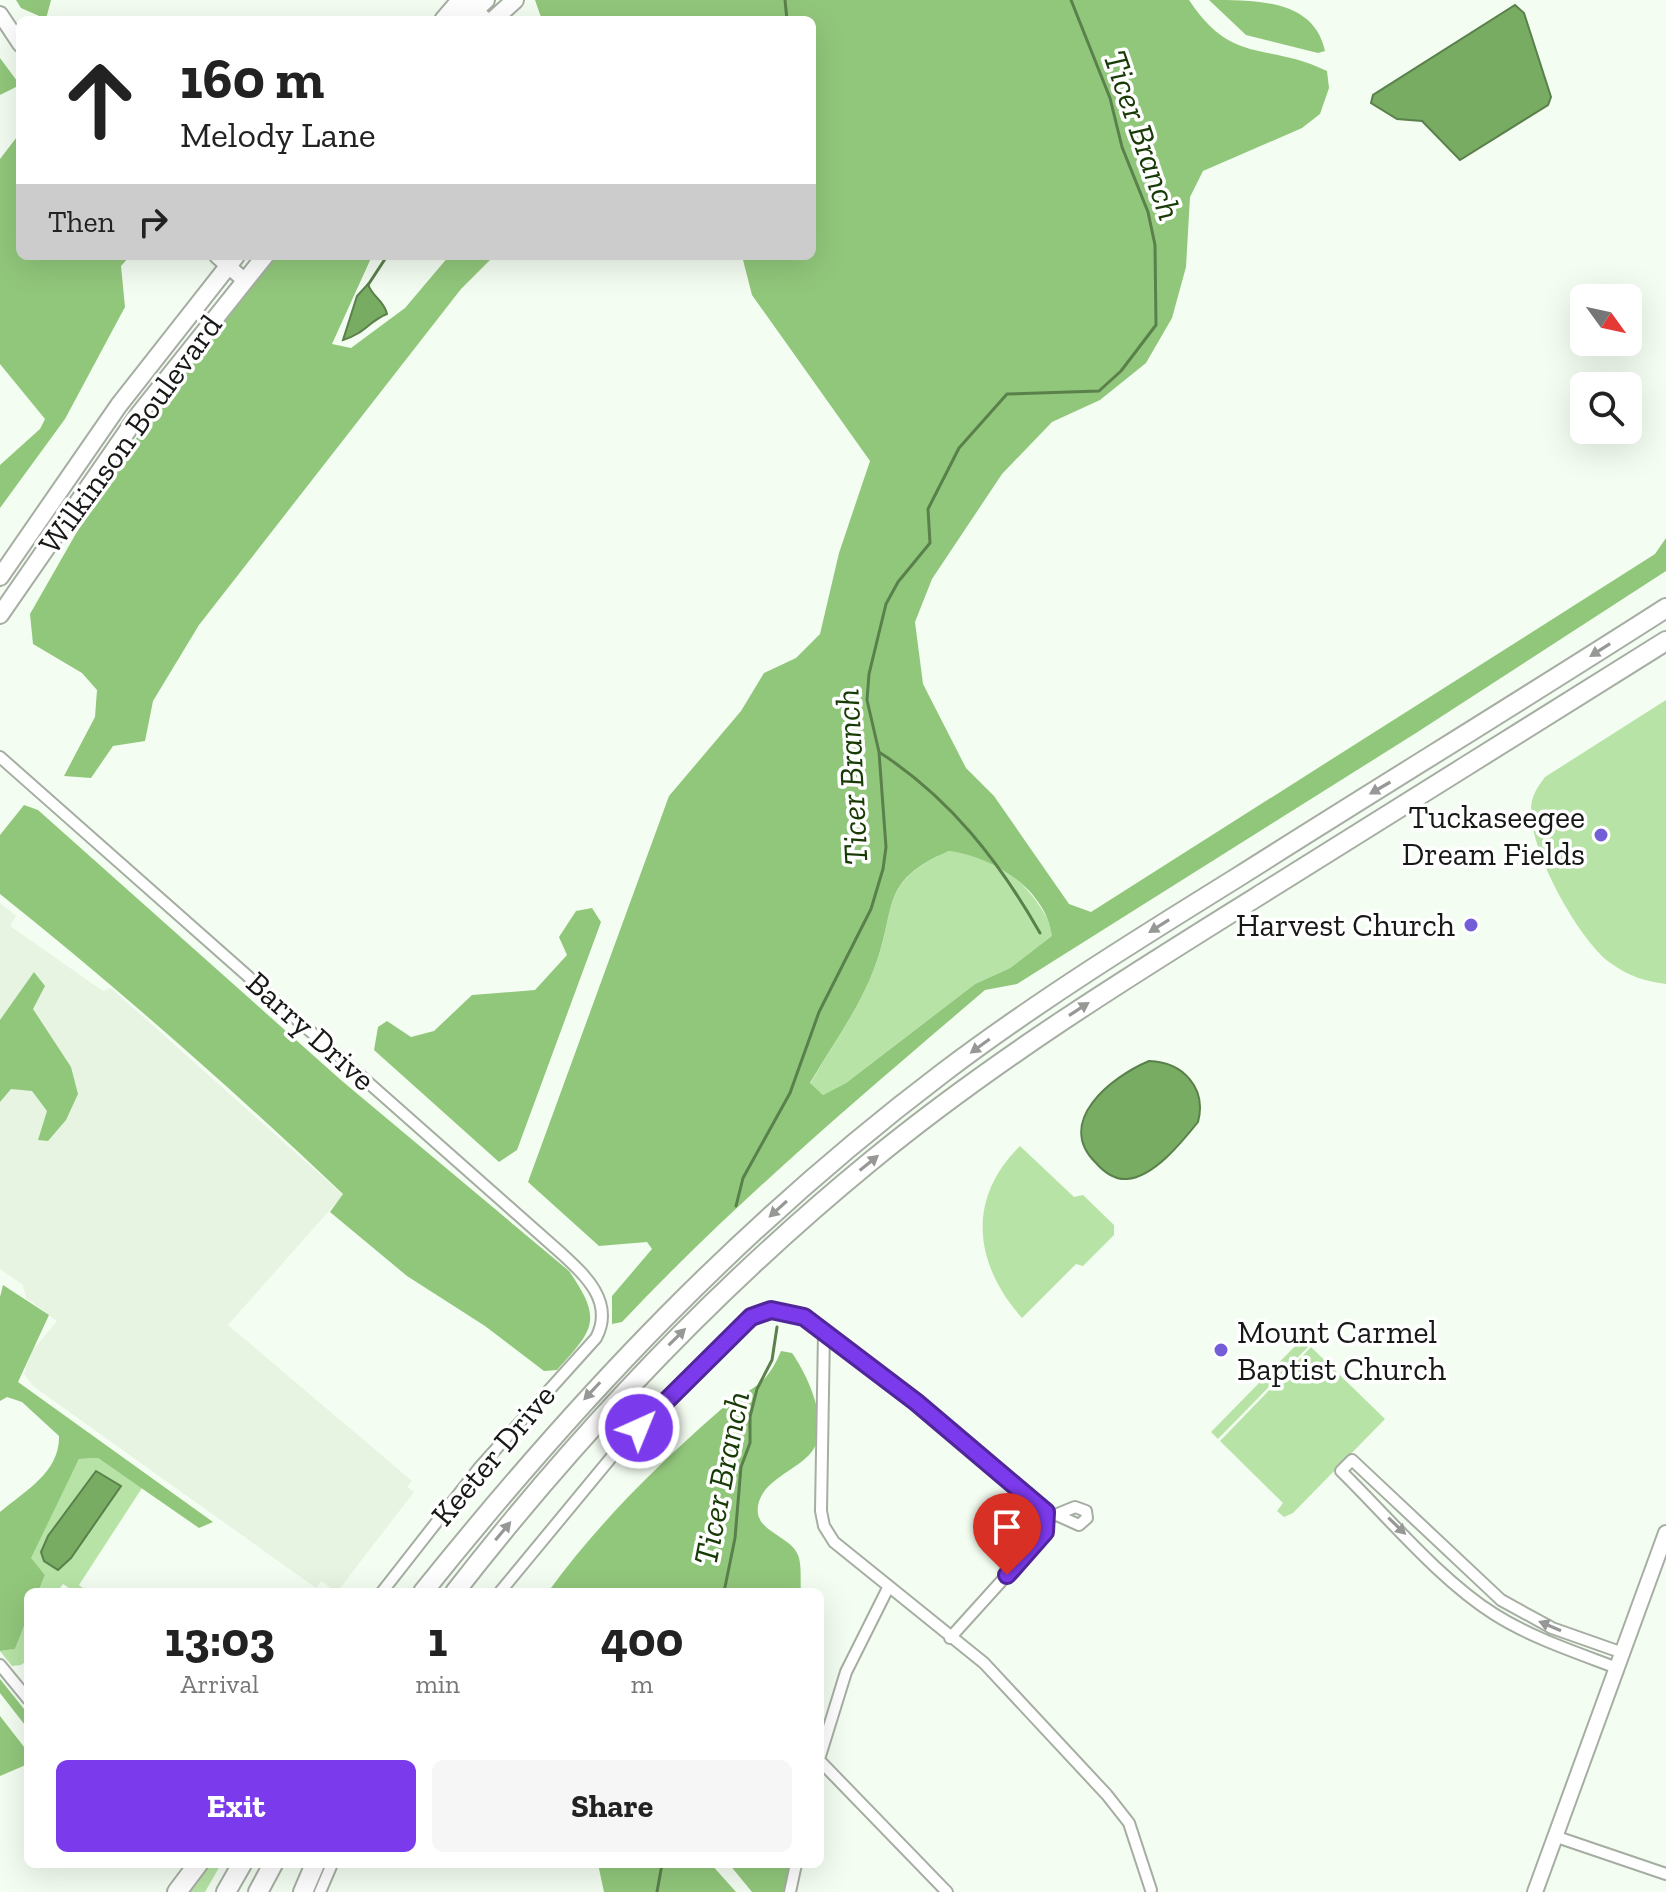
<!DOCTYPE html>
<html lang="en">
<head>
<meta charset="utf-8">
<style>
	body { margin:0; font-family:"Zilla Slab",serif; background:#f6f6f6; color:#222; height:100vh; display:flex; flex-direction:column; font-size:30px; white-space:nowrap }
	* { box-sizing:border-box; margin:0 }
	p { font-size:26px; color:#767676 }
	.icon { flex:none; width:44px; height:44px; fill:none; stroke:currentColor; stroke-width:2; stroke-linecap:round; stroke-linejoin:round }
	.map { position:relative; flex:1; overflow:hidden }
	.sheet { position:absolute; left:24px; top:1588px; width:800px; height:280px; display:flex; flex-direction:column; background:#fff; border-radius:12px; box-shadow:0 8px 32px #0002 }
	.sheet>* { flex:none }
	.hud { position:absolute; left:16px; top:16px; width:800px; height:244px; border-radius:12px; box-shadow:0 8px 32px #0002; background:#fff; color:#222; overflow:hidden }
	.needle { width:52px; rotate:123deg }
	.controls { position:absolute; left:1570px; top:284px; display:grid; gap:16px }
	.controls a { display:grid; place-items:center; width:72px; height:72px; border-radius:12px; background:#fff; box-shadow:0 8px 32px #0002; font-size:40px }
	.pin { position:absolute; display:grid; place-items:center; width:68px; height:68px; color:#fff; margin:-82px -34px; border-radius:50% 50% 50% 0; rotate:-45deg; box-shadow:0 0 8px #0007 }
	.pin .icon { rotate:45deg }
	.me { position:absolute; width:88px; margin:-44px; rotate:44deg; stroke-linejoin:round; filter:drop-shadow(0 0 6px #0008) }
	.turn { display:flex; align-items:center; gap:28px; height:168px; padding:0 32px; font-size:36px }
	.turn .icon { width:104px; height:104px; stroke-width:2.5 }
	.turn b { display:block; font-size:56px; line-height:68px }
	.then { display:flex; align-items:center; height:76px; padding:0 32px; background:#0003; gap:16px; font-size:30px }
	.eta { display:flex; justify-content:space-evenly; align-items:center; height:136px; text-align:center }
	.eta b { font-size:48px; font-weight:700; line-height:56px }
	.action { display:flex; gap:16px; margin-top:auto; padding:16px 32px }
	.action a { flex:1; height:92px; border-radius:12px; background:#7c3aed; color:#fff; font-size:32px; font-weight:700; line-height:92px; text-align:center }
	.action a+a { background:#f6f6f6; color:#222 }
	.map>svg:first-child { display:block }
</style>
</head>
<body>
<div class="map">
<svg width="1666" height="1892" viewBox="0 0 1666 1892">
	<rect width="100%" height="100%" fill="#f4fdf1"/>
	<path fill="#e6f4e1" d="M0,903L16,916L10,926L103,991L111,988L343,1195L228,1325L412,1481L407,1487L414,1492L337,1592L321,1581L316,1588L33,1386L24,1374L32,1351L57,1321L26,1298L23,1285L0,1269Z"/>
	<path fill="#b7e4a6" d="M1666,700V984C1644,981 1628,976 1609,962C1577,937 1530,851 1531,810C1531,796 1537,788 1545,777Z
		M949,851C958,852 967,852 975,854C1006,862 1048,905 1053,936L1010,968L975,984L846,1083L823,1095L810,1084C831,1047 859,1009 874,969C898,908 877,883 949,851Z
		M1020,1146L1074,1197L1083,1195L1114,1225V1235L1083,1266L1076,1264L1022,1318C974,1264 966,1199 1020,1146Z
		M1303,1338L1310,1345L1218,1439L1211,1432Z
		M1311,1347L1385,1419L1293,1513L1284,1517L1277,1511L1283,1503L1220,1441Z
		M98,1458L142,1488L79,1585L88,1592H75L63,1584L57,1592H38L45,1575L30,1558L79,1459Z
		M28,1616V1660L21,1665L12,1666L0,1651L15,1649Z
		M205,1864H221L205,1892H184Z"/>
	<path fill="#91c77b" fill-rule="evenodd" d="M16,0H51L46,19L21,8Z
		M535,0H1189C1232,66 1268,42 1327,71L1329,88L1320,114L1302,128L1203,171L1190,197L1186,267L1172,318L1146,363L1100,400L1052,422L1002,474L932,579L915,622L923,684L966,768L994,796L1069,904L1091,912L1655,554L1666,538V571L1416,733L1017,984L985,990C860,1097 735,1202 622,1322L612,1324V1296L652,1249L647,1242L599,1246L528,1182L669,796L741,711L764,673L796,658L820,634L839,553L870,461L752,295L742,256H812V20H542ZM949,851C992,856 1046,889 1052,936L1010,968L975,984L846,1083L823,1095L810,1083C831,1047 859,1009 874,969C898,908 877,882 949,851Z
		M1209,0C1259,0 1314,0 1325,51L1318,53L1246,35Z
		M0,58L20,85L0,95Z
		M20,133V256H130L121,266L125,307L65,419L0,508V465L40,429L45,419L0,364V159Z
		M277,256H372L332,344L351,348L405,308L449,256H494L461,289L199,625L153,701L145,741L113,746L91,778L64,776L95,717L97,690L82,673L33,644L30,614L110,474L208,341Z
		M24,805L38,810L342,1081L569,1271C603,1320 594,1329 557,1370L544,1371L485,1326L407,1276L330,1212L343,1194C232,1089 119,989 0,894V835Z
		M592,908L601,922L517,1150L499,1162L374,1050L378,1027L387,1021L411,1037L434,1031L472,995L535,990L567,955L559,937L576,911Z
		M34,972L45,986L33,1009L71,1067L78,1094L66,1120L48,1141L38,1140L47,1111L32,1091L11,1089L0,1102V1020Z
		M3,1285L49,1315L18,1382L213,1522L199,1528L98,1458L79,1459L31,1558L45,1575L38,1592H28V1616L15,1649L0,1651V1512C25,1491 60,1472 59,1436L22,1402L7,1397L0,1401V1297Z
		M781,1351L792,1353C809,1377 833,1430 809,1455C793,1472 762,1481 758,1506C754,1532 790,1535 798,1555C802,1565 800,1581 801,1592H548C596,1526 655,1467 717,1413C747,1387 764,1392 781,1351Z
		M0,1679L28,1714V1729L0,1693Z
		M0,1716L28,1752V1764L0,1776Z
		M598,1864H711L736,1892H604Z
		M729,1864H791L785,1892H752Z"/>
	<path fill="#77ac62" stroke="#5a804b" stroke-width="2" d="M1515,5L1524,13L1551,97L1548,105L1460,160L1422,121L1397,119L1371,103L1373,95Z
		M368,284C372,297 384,300 387,314C369,321 366,333 343,340L357,296Z
		M1149,1061C1183,1062 1207,1088 1198,1122C1182,1142 1154,1177 1127,1179C1114,1180 1104,1172 1096,1163C1054,1122 1111,1077 1149,1061Z
		M96,1471L121,1486L71,1558L58,1570L44,1561L41,1552L48,1536Z"/>
	<g fill="none" stroke-linecap="round" stroke-linejoin="round">
		<path stroke="#5a804b" stroke-width="3" d="M785,0L787,20
			M368,285L387,256
			M879,752C950,798 999,861 1040,933
			M736,1206L743,1178L790,1093L819,1012L871,909L883,869L886,847L879,752L867,700L869,674L886,604L898,582L930,543L928,509L959,448L1007,394L1099,391L1121,371L1156,325L1155,245L1148,212L1122,147L1110,98L1071,0
			M724,1592L735,1538L741,1467L750,1443V1417L757,1389L772,1360L777,1327
			M657,1892L662,1864"/>
		<g stroke="#a6aea3" stroke-width="14">
			<path id="street" d="M0,757L561,1253C585,1275 615,1302 596,1338L479,1468L382,1592
				M824,1332L821,1511L824,1526L834,1542L984,1663L1107,1795L1129,1823L1151,1890
				M1048,1518L1075,1507L1086,1511L1087,1518L1079,1525L1059,1516
				M500,1592L619,1448L741,1325L771,1310L804,1317L916,1402L1046,1512L1048,1524L1043,1535L950,1638
				M0,1665L28,1699
				M1617,1668C1575,1652 1532,1638 1494,1614C1439,1579 1388,1517 1341,1471L1352,1460L1501,1600L1552,1628L1623,1653
				M820,1756L846,1672L888,1588
				M820,1761L947,1892
				M1557,1837L1666,1874
				M320,1892L332,1864
				M790,1892L796,1864"/>
		</g>
		<g stroke="#a6aea3" stroke-width="18">
			<path id="secondary" d="M0,14L20,44
				M217,256L244,280
				M1535,1892L1666,1533"/>
		</g>
		<g stroke="#a6aea3" stroke-width="20">
			<path id="primary" d="M443,20L455,6L465,3L485,20
				M464,20L486,0
				M493,20L515,0
				M0,577L119,405L236,256
				M0,615L139,414L265,256"/>
		</g>
		<g stroke="#a6aea3" stroke-width="22">
			<path id="highway" d="M423,1592C581,1395 742,1225 944,1072C1038,1001 1138,939 1238,877C1380,787 1524,699 1666,608
				M455,1592C578,1434 716,1288 871,1161C994,1060 1128,977 1263,893C1397,809 1532,725 1666,641
				M177,1892L198,1864
				M226,1892L242,1864
				M258,1892L273,1864
				M303,1892L315,1864"/>
		</g>
		<use href="#street" stroke="#fff" stroke-width="10"/>
		<use href="#secondary" stroke="#fff" stroke-width="14"/>
		<use href="#primary" stroke="#fff" stroke-width="16"/>
		<use href="#highway" stroke="#fff" stroke-width="18"/>
	</g>
	<defs><path id="oneway-solid" d="M-6-.8H1V-3.2L6.5 0L1 3.2V.8H-6Z" transform="scale(2)"/></defs>
	<g fill="#969896">
		<use href="#oneway-solid" transform="translate(1600 650) rotate(148)"/>
		<use href="#oneway-solid" transform="translate(1380 788) rotate(150)"/>
		<use href="#oneway-solid" transform="translate(1159 926) rotate(148)"/>
		<use href="#oneway-solid" transform="translate(1079 1009) rotate(-33)"/>
		<use href="#oneway-solid" transform="translate(980 1046) rotate(144)"/>
		<use href="#oneway-solid" transform="translate(869 1163) rotate(-39)"/>
		<use href="#oneway-solid" transform="translate(778 1209) rotate(138)"/>
		<use href="#oneway-solid" transform="translate(677 1337) rotate(-45)"/>
		<use href="#oneway-solid" transform="translate(592 1391) rotate(133)"/>
		<use href="#oneway-solid" transform="translate(1397 1526) rotate(44)"/>
		<use href="#oneway-solid" transform="translate(503 1531) rotate(-50)"/>
		<use href="#oneway-solid" transform="translate(1550 1626) rotate(-157)"/>
	</g>
	<g fill="none" stroke-linecap="round" stroke-linejoin="round">
		<g stroke="#51269a" stroke-width="20">
			<path id="route" d="M639,1428L751,1317L771,1310L804,1317L916,1402L1046,1512L1045,1532L1007,1575"/>
		</g>
		<use href="#route" stroke="#7c3aed" stroke-width="14"/>
	</g>
	<g fill="#735ed8" stroke="#fff" stroke-width="3">
		<circle cx="1601" cy="835" r="8"/>
		<circle cx="1471" cy="925" r="8"/>
		<circle cx="1221" cy="1350" r="8"/>
	</g>
	<g text-anchor="middle" stroke-width="7" stroke-linejoin="round" paint-order="stroke">
		<g font-size="32" fill="#161915" stroke="#fff">
			<text transform="translate(130 434) rotate(-54)" y="11">Wilkinson Boulevard</text>
			<text transform="translate(311 1031) rotate(42)" y="11">Barry Drive</text>
			<text transform="translate(493 1455) rotate(-50)" y="11">Keeter Drive</text>
		</g>
		<g font-size="32" fill="#161915" stroke="#fff" text-anchor="end">
			<text x="1585" y="828">Tuckaseegee<tspan x="1585" dy="37">Dream Fields</tspan></text>
			<text x="1455" y="936">Harvest Church</text>
			<text x="1237" y="1343" text-anchor="start">Mount Carmel<tspan x="1237" dy="37">Baptist Church</tspan></text>
		</g>
		<g font-size="34" font-style="italic" fill="#183b06" stroke="#fff">
			<text transform="translate(1143 135) rotate(71)" y="12">Ticer Branch</text>
			<text transform="translate(851 777) rotate(-93)" y="12">Ticer Branch</text>
			<text transform="translate(721 1478) rotate(-79)" y="12">Ticer Branch</text>
		</g>
	</g>
</svg>
<div class="controls">
<a><svg class="needle" viewBox="-14 -14 28 28"><path d="M0-13l5 13h-10z" fill="#e53935"/><path d="M0 13l5-13h-10z" fill="#767676"/></svg></a>
<a><svg class="icon" aria-label="search" viewBox="0 0 24 24"><circle cx="10" cy="10" r="6"/><path d="M15 15l6 6"/></svg></a>
</div>
<div class="pin" style="left:1007px;top:1575px;background:#d93025"><svg class="icon" aria-label="arrive" viewBox="0 0 24 24"><path d="M6 21V4h12l-3 4 3 4H6"/></svg></div>
<svg class="me" style="left:639px;top:1428px" viewBox="-20 -20 40 40"><circle r="17" fill="#7c3aed" stroke="#fff" stroke-width="3"/><path d="M0-11L8 9 0 5-8 9z" fill="#fff"/></svg>
<div class="hud">
<div class="turn"><svg class="icon" aria-label="ahead" viewBox="0 0 24 24"><path d="M12 20V5M6 11l6-6 6 6"/></svg><div><b>160 m</b>Melody Lane</div></div>
<div class="then">Then<svg class="icon" aria-label="right" viewBox="0 0 24 24"><path d="M7 20v-9h11M14 6l5 5-5 5"/></svg></div>
</div>
<section class="sheet">
<div class="eta">
<div><b>13:03</b><p>Arrival</p></div>
<div><b>1</b><p>min</p></div>
<div><b>400</b><p>m</p></div>
</div>
<div class="action"><a>Exit</a><a>Share</a></div>
</section>
</div>
</body>
</html>
